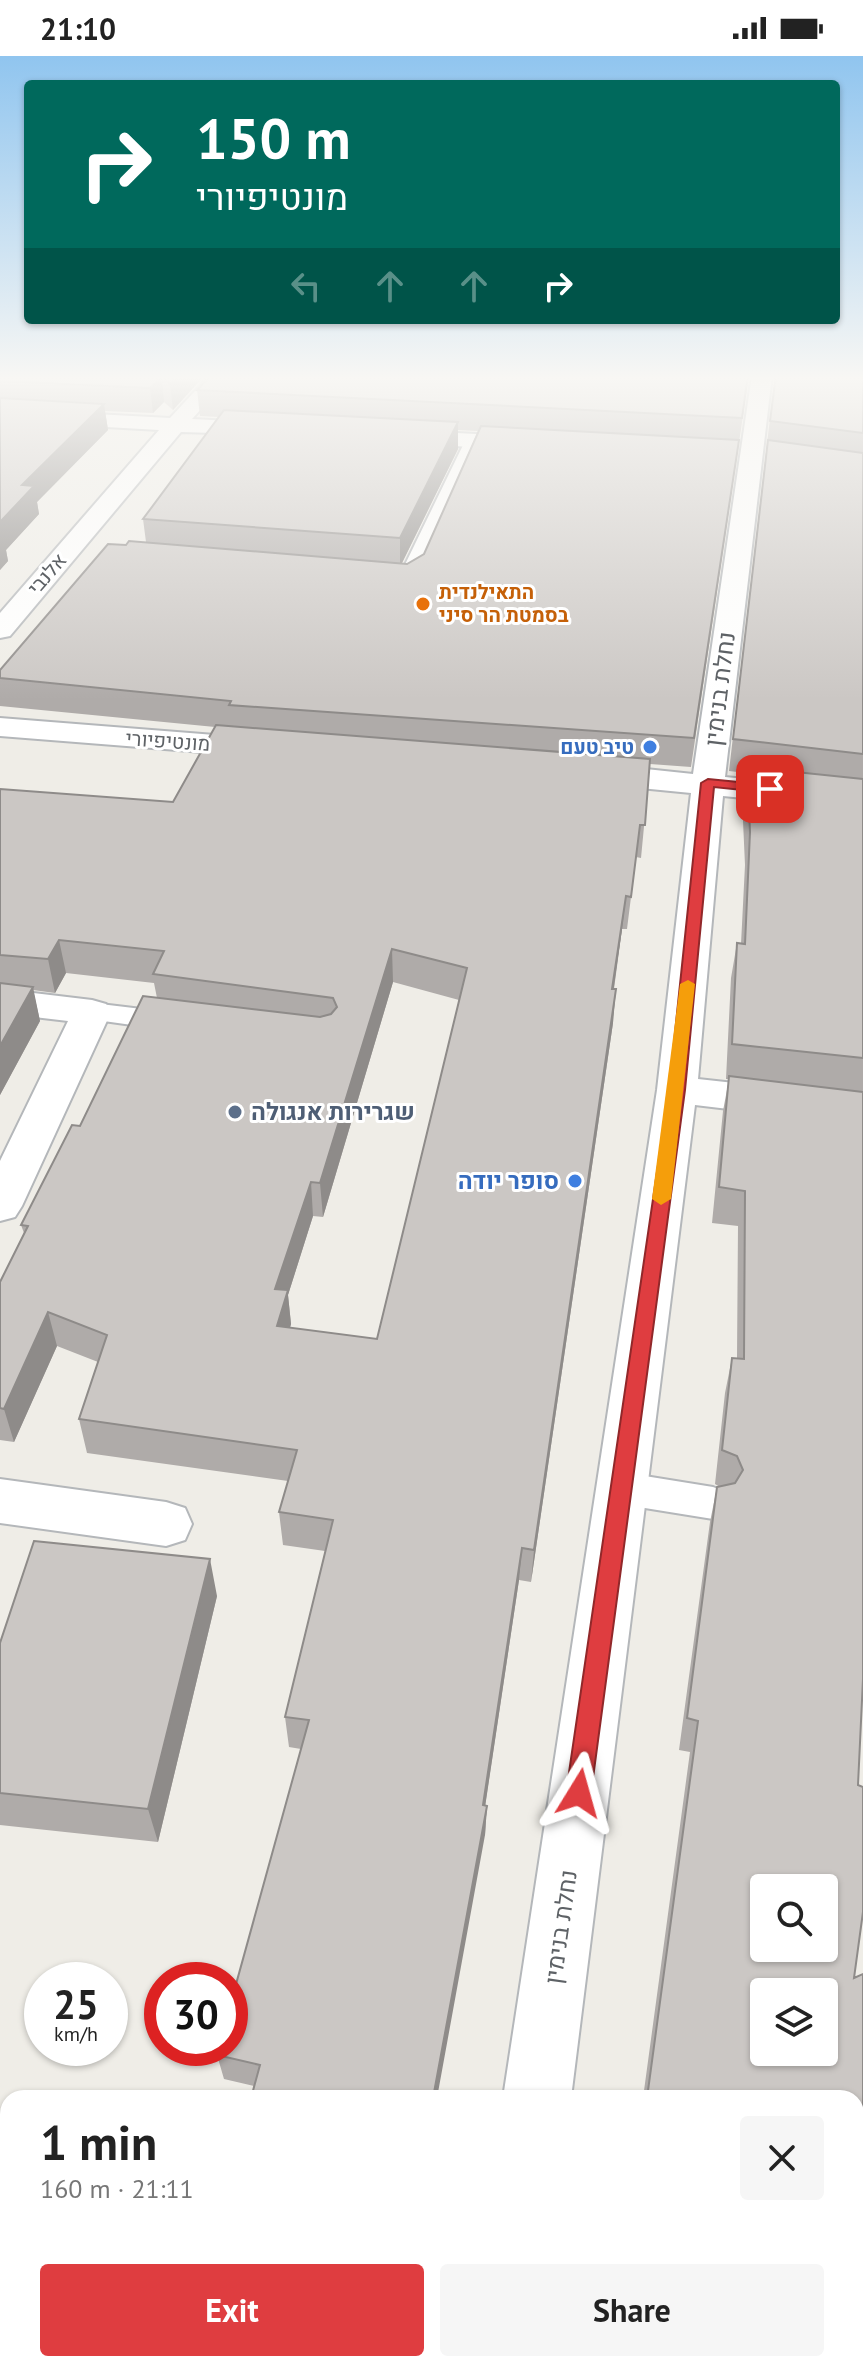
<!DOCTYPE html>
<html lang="en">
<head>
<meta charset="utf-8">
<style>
	body { margin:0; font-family:"PT Sans",Heebo,sans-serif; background:#f6f6f6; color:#222; height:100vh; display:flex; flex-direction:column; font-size:30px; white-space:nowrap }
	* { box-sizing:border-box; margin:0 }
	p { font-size:26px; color:#767676 }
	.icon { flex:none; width:44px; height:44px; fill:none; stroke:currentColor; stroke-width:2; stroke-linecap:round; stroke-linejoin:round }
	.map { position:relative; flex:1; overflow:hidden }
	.drawer { position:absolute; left:0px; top:2034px; width:864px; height:282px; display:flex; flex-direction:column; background:#fff; border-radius:24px 24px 0 0; box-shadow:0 2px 6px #0004 }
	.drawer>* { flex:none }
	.guide { position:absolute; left:24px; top:24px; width:816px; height:244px; border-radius:8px; box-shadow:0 2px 6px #0004; background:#00695c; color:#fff; overflow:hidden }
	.buttons { position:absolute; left:750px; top:1818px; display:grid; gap:16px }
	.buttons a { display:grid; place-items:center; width:88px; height:88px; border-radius:8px; background:#fff; box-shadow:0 2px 6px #0004; font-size:40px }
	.speed { position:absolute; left:24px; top:1906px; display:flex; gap:16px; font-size:40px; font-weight:700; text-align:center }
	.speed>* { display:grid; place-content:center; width:104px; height:104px; border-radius:50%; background:#fff; box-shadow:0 2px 6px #0004; line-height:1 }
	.speed small { font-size:20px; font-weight:400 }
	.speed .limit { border:12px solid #d22; background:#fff; color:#111 }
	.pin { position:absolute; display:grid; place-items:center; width:68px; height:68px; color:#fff; margin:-34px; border-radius:16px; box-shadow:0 4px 12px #0006 }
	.me { position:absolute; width:88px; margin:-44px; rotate:8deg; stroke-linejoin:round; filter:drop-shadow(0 0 6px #0008) }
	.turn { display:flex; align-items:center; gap:28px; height:168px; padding:0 40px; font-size:36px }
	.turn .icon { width:104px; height:104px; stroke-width:2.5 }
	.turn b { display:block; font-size:56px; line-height:68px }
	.lanes { display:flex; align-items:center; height:76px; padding:0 40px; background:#0003; justify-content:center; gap:40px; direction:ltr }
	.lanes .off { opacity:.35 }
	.round { display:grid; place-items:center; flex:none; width:84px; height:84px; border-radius:8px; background:#f6f6f6 }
	.head { display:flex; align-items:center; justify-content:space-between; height:136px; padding:0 40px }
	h1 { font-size:48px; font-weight:700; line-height:60px }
	.primary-button { display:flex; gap:16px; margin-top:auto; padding:16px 40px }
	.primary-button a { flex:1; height:92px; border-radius:8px; background:#df3d40; color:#fff; font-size:32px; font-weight:700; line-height:92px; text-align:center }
	.primary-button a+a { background:#f6f6f6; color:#222 }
	.status { display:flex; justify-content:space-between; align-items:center; height:56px; padding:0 40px; background:#fff; direction:ltr }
	.status svg { height:22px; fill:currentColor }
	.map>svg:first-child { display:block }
</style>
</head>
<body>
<div class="status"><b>21:10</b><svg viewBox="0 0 49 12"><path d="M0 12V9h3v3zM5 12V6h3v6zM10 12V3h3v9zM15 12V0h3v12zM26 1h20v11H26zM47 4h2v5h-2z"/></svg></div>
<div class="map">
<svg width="863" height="2315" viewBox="0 0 863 2315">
	<rect width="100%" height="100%" fill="#efede7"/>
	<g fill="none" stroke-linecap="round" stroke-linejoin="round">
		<g stroke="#b4b7ba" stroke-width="4">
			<path id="lane" d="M473,380L481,385L418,523L415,527H401L398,523L465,385Z
				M92,947L175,957L185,960L189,966L185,972L175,975L82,962L78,956L82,950Z
				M620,1416L713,1431L726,1436L732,1447L726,1458L713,1463L620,1448L607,1443L601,1432L607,1421Z"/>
		</g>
		<g stroke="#b4b7ba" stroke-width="4">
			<path id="street" d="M210,319H232L192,363L270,367L281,374L278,379L181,376L10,580L0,582V557L159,374L0,365V353L170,362Z
				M752,319H772L725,721L863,734V754L723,740L698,1023L863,1041V1069L695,1049L571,2042H503L657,1034L691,737L589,727L578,724L573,717L578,710L589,707L693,718Z
				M399,374L534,381L545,388L534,395L391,386L388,381Z
				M0,662L265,683L276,685L280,692L276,699L265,701L0,680Z
				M0,933L92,944L106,948L111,956L22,1150L15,1161L0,1165V1105L68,965L0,957Z
				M0,1423L166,1446L185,1452L192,1468L185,1484L166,1490L0,1467Z
				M529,2308H605L607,2315H531Z"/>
		</g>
		<use href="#lane" fill="#fff" fill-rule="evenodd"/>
		<use href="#street" fill="#fff" fill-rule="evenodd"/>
	</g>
	<path fill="#afaba9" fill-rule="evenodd" d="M0,319H205L173,354L164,346L153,357L105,355L108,374L37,446L39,458L6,494L8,505L0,514Z
		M749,319L691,711L650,708L641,802L636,801L627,873H622L614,933L613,967L531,1526L519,1524L485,1750H487L485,1779L254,2030L224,2023L217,1999L301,1693L289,1691L285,1661L325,1495L283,1489L279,1456L288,1425L87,1397L79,1363L98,1306L57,1290L14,1386L0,1384V1226L24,1177L21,1169L157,942L154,927L66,917L55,937L33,934L40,965L0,1039V733L173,746L215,671L0,650V614L126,489L146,486L143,463L219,361L200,360L197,334ZM458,374L478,375L424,498L407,508L402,507L458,393ZM393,926L459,944L377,1283L290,1272L291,1268L288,1239L313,1160L323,1161Z
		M775,319H863V1623L858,1729L854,1922L863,1918V2181L856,2184V2042H643L690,1696L679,1694L710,1466L717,1431H720L715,1428L725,1337L732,1302H737L738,1170L712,1167L723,1055L729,1023H726L731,922L737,887L741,888L745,809L742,743L746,717L729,715Z
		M217,1540L158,1786L0,1769V1587Z"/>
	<path fill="#8e8b89" d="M179,319H205L173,354L170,328Z
		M162,321L164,346L153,357L150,332Z
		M104,348L108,374L37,446L39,458L6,494L8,505L0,514V466L22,429Z
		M458,366V393L400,511V482Z
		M626,840L622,873L609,966L612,933Z
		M59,884L66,917L55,937L48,903Z
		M392,893L393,926L323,1161L320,1127Z
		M33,931L40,965L0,1039V990Z
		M616,933L613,967L531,1526L534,1494Z
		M311,1126L313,1160L288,1239L291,1268L280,1304L277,1270L275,1233Z
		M48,1256L57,1290L14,1386L4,1353Z
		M522,1492L519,1524L481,1778L483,1749Z
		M210,1503L217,1540L158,1786L148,1753Z
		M487,1750L485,1779L437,2042H433Z
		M863,2168V2181L856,2184V2171Z
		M394,2308H399L397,2315H393Z"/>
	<path fill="#cbc7c4" stroke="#8e8b89" stroke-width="2" fill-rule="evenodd" d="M0,319H179L170,328L162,321L150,332L0,325Z
		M211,319H748L742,362L197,334Z
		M776,319H863V377L770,365Z
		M0,342L104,348L22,429L34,430L0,466Z
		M224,354L458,366L400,482L143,463Z
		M481,370L739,384L694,682L229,649L231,645L0,622V614L108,488L126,489L129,485L407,508L424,498Z
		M768,384L863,397V698L733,683Z
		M216,669L650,703L645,769H640L631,841L626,840L612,933H616L534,1494L522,1492L483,1749L487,1750L433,2042H251L260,2009L217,1999L218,1992H230V1950L309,1664L285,1661L333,1464L279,1456L297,1394L79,1363L107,1279L48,1256L4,1353L0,1352V1226L28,1170L21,1169L72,1069L80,1070L143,940L320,961L331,958L337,951L333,942L153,918L164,895L59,884L48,903L0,899V733L173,746ZM392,893L467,912L377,1283L277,1270L288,1234L275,1233L311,1126L320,1127Z
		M747,711L863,723V1002L732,988L737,887L745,888L750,776Z
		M0,927L33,931L0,990Z
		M729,1020L863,1036V1623L858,1729L863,1731V1856L854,1922L863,1918V2168L856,2171V2042H647L698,1665L687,1662L717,1431L735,1427L743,1414L737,1400L722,1394L732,1302L744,1303L745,1135L719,1131ZM764,1832H824V1892H764ZM764,1936H824V1996H764Z
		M34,1485L210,1503L148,1753L0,1737V1587Z
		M0,2185L8,2187V2308H394L393,2315H0Z"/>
	<linearGradient id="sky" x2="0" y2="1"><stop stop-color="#90c5ef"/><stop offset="0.5" stop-color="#f8f7f4"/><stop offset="1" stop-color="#f8f7f4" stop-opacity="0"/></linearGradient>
	<rect width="863" height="644" fill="url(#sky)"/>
	<path fill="#df3d40" stroke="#91282a" stroke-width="2" d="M708,723L770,729L777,733L770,737L714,731L685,1034L591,1737L588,1746L579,1749L570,1746L566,1737L669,1034L701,727Z"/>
	<path fill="#f59e0b" d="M688,924L695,928L671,1143L661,1149L652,1143L680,928Z"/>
	<circle fill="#e8710a" stroke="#fff" stroke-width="3" cx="423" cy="548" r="8"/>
	<g fill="#3f7fe0" stroke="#fff" stroke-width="3">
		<circle cx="650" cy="691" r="8"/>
		<circle cx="575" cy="1125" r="8"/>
	</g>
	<circle fill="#5c6f8a" stroke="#fff" stroke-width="3" cx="235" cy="1056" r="8"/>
	<g text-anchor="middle" stroke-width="6" stroke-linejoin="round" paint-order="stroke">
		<g font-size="20" fill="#5e6266" stroke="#fff">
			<text transform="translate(47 518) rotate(-49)" y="7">אלנבי</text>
			<text transform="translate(168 685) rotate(4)" y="7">מונטיפיורי</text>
		</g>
		<g font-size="20" font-weight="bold" fill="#c56008" stroke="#fff" text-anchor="start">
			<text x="439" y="543">התאילנדית<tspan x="439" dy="23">בסמטת הר סיני</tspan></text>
		</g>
		<g font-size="20" font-weight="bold" fill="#366cbe" stroke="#fff" text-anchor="end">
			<text x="634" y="698">טיב טעם</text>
		</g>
		<g font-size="24" fill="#5e6266" stroke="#fff">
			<text transform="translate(720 633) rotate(-83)" y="8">נחלת בנימין</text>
			<text transform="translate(561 1871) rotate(-82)" y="8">נחלת בנימין</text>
		</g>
		<g font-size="24" font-weight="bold" fill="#4e5e75" stroke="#fff" text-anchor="start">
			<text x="251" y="1064">שגרירות אנגולה</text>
		</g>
		<g font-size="24" font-weight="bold" fill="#366cbe" stroke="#fff" text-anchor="end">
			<text x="559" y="1133">סופר יודה</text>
		</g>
	</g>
</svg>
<div class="buttons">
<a><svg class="icon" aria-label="search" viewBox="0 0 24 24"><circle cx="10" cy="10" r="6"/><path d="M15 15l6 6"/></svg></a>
<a><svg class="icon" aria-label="layers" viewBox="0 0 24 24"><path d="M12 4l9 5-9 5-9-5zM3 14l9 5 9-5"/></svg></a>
</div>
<div class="speed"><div>25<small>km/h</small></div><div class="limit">30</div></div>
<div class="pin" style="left:770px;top:733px;background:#d93025"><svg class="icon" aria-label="arrive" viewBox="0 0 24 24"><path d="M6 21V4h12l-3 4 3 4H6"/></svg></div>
<svg class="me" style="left:579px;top:1737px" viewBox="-20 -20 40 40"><path d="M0-17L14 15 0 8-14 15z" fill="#df3d40" stroke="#fff" stroke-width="4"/></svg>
<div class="guide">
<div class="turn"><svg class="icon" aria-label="right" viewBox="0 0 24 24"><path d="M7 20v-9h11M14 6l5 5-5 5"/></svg><div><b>150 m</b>מונטיפיורי</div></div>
<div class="lanes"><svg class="icon off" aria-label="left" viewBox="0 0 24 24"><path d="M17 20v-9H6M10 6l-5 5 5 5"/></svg><svg class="icon off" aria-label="ahead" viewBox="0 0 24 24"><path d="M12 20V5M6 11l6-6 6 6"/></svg><svg class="icon off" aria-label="ahead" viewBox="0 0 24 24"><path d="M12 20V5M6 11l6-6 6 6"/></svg><svg class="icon" aria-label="right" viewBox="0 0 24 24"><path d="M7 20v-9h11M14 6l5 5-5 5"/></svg></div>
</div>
<section class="drawer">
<div class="head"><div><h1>1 min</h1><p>160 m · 21:11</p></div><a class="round"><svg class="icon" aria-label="close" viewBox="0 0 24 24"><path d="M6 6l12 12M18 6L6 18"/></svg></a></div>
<div class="primary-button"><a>Exit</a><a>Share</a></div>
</section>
</div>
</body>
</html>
